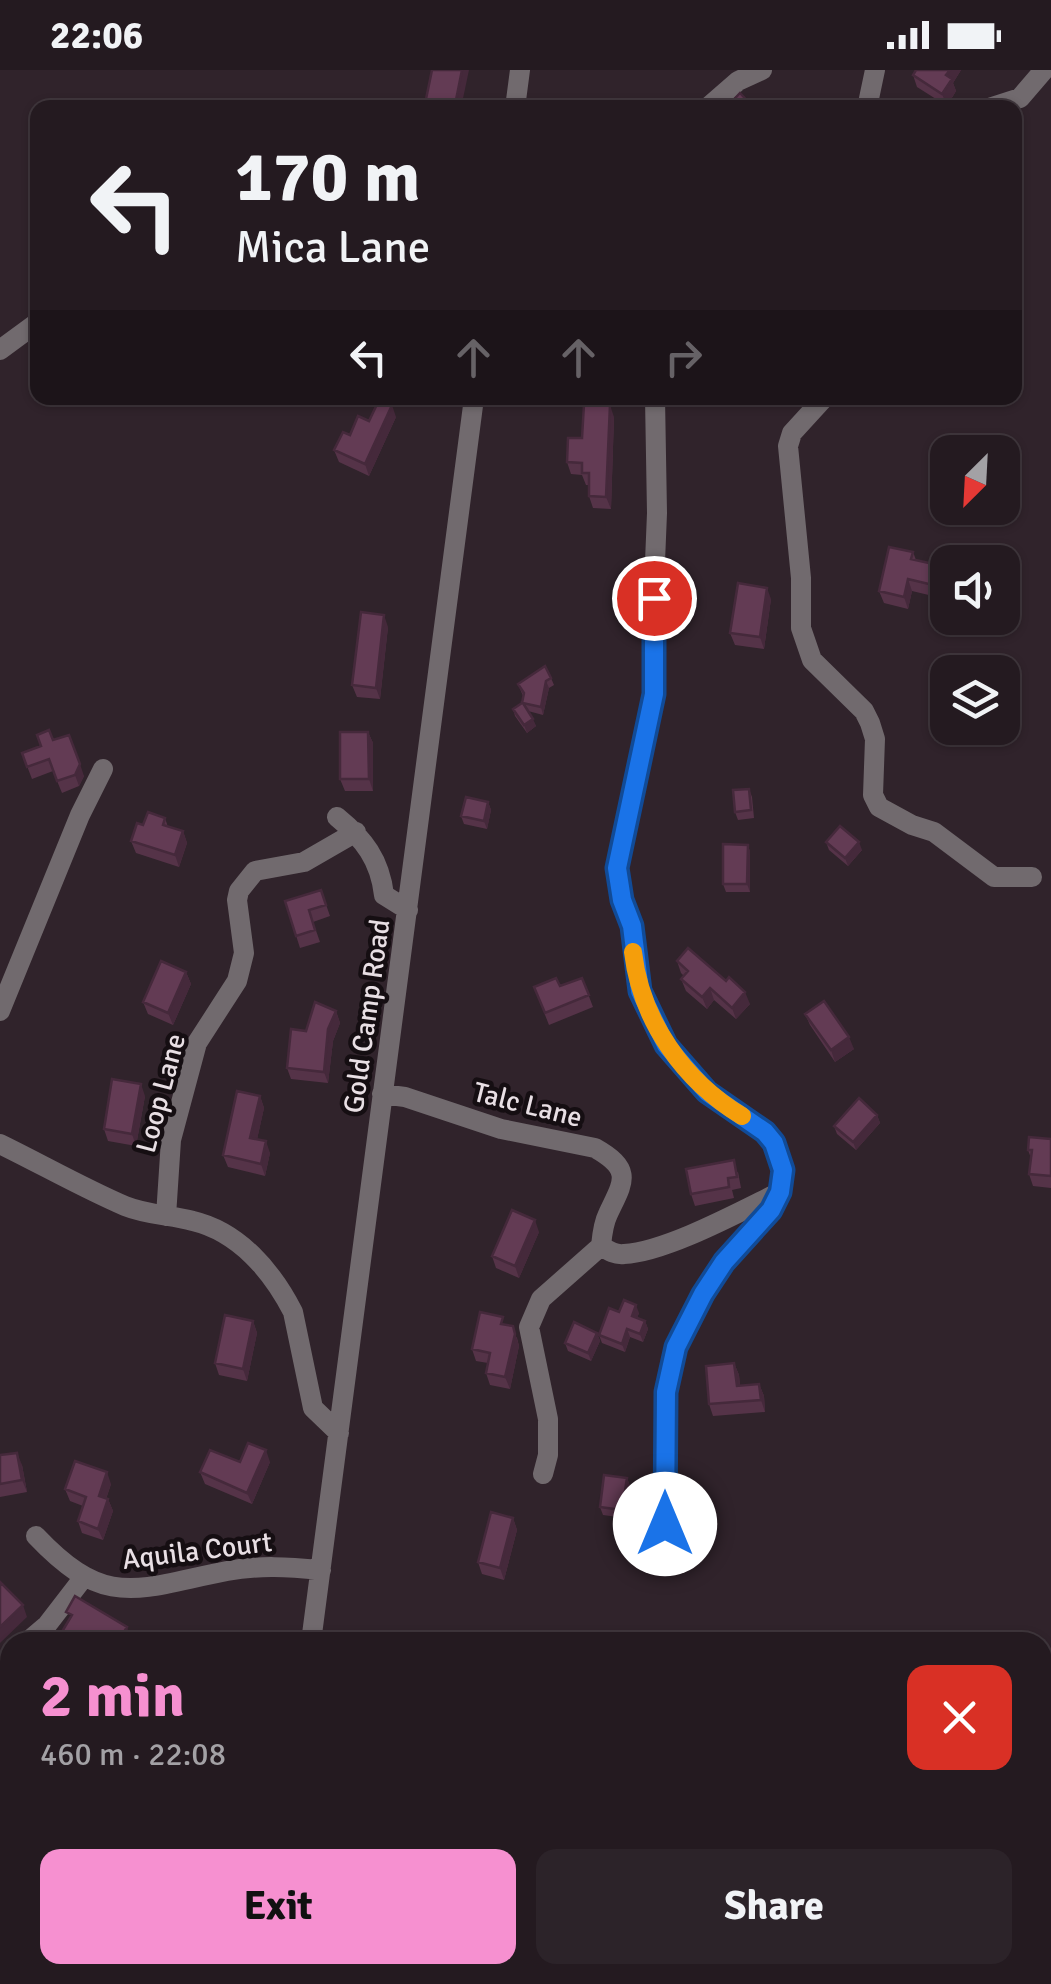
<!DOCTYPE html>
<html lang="en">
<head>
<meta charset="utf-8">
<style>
	body { margin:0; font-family:Signika,sans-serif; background:#2c2329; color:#f1f3f6; height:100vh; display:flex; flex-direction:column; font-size:38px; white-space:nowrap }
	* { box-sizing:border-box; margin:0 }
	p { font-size:32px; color:#a3a1a5 }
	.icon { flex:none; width:55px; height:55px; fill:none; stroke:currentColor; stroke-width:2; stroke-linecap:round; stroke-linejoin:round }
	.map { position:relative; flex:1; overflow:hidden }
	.side { position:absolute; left:0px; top:1562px; width:1052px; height:352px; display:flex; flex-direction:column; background:#241a20; border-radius:30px 30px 0 0; box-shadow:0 2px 8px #0004,0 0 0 2px #41383e }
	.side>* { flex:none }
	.guide { position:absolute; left:30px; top:30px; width:992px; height:305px; border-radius:20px; box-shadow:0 2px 8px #0004,0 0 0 2px #41383e; background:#241a20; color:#f1f3f6; overflow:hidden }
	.needle { width:65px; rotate:204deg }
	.buttons { position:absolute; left:930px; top:365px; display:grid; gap:20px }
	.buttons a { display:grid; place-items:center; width:90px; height:90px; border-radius:20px; background:#241a20; box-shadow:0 2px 8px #0004,0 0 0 2px #41383e; font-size:50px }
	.pin { position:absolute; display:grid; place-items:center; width:85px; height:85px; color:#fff; margin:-42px; border:5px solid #fff; border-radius:50%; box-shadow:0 2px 10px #0007 }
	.me { position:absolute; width:110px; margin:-55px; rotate:0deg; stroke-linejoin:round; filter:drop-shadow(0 0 8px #0008) }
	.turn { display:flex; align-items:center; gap:35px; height:210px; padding:0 40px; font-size:45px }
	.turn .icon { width:130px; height:130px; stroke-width:2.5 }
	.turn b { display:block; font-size:70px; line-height:85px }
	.lanes { display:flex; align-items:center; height:95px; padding:0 40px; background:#0003; justify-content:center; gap:50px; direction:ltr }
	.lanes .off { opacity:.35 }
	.round { display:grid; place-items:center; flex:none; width:105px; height:105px; border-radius:20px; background:#2c2329 }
	.summary { display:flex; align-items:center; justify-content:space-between; height:170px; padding:0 40px }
	h1 { font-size:60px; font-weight:700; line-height:75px; color:#f690d0 }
	.primary-button { display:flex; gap:20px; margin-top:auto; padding:20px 40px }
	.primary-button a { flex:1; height:115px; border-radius:20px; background:#f690d0; color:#111; font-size:40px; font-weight:700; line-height:115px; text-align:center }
	.primary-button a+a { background:#2c2329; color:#f1f3f6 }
	.status { display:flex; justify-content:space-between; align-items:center; height:70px; padding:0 50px; background:#241a20; direction:ltr }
	.status svg { height:28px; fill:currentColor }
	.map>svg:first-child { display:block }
</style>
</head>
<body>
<div class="status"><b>22:06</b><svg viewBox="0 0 49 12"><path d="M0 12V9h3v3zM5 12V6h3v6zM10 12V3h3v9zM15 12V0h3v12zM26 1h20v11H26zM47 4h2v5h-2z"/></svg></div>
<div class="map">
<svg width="1051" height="1914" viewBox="0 0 1051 1914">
	<rect width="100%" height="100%" fill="#30232b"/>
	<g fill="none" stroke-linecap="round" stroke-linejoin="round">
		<path stroke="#716a6e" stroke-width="20" d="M515,38L520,0
			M707,38L738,11L762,0
			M867,38L875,0
			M989,38L1020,28L1044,0
			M0,280L38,252
			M655,328L657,443L652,565L654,624L617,798L622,830L632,856L640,921L666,975L707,1022L765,1062L774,1073L783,1100L780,1122L771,1139L724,1192L703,1223L676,1277L666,1322L665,1454L660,1483
			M824,328L792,363L788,376L801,508V558L812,590L864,641L870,653L875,669L873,725L879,737L912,755L934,762L994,807H1032
			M337,747C364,769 380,790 384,825L408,840
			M0,941L80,745L103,699
			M382,1024L405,1027L501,1059L595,1078C634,1100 623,1112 608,1144C603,1154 602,1166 601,1176
			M0,1074C41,1094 83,1118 125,1136C147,1145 171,1145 193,1151C239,1162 272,1201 293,1242L313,1338L339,1363
			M166,1146L171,1070L197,973L237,911L244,883L237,830L239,821L255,801L304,792L356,762
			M601,1176C609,1181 615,1185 624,1184C666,1182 741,1141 780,1122
			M543,1404L548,1385V1349L529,1257L541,1229L601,1176
			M36,1466C107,1541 138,1518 227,1501C259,1495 289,1497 321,1500
			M27,1572L47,1555L84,1507
			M311,1572L474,328
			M0,1597L10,1588
			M0,1844H10
			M111,1905L115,1914
			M265,1914L266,1905"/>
	</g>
	<path fill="#553348" d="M432,0L461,38H429L426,29Z
		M916,0H961L953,13L956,21L947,36L917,17L913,5Z
		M396,347L369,406L339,392L334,380L350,365Z
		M614,347L611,439L593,438L589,426V415H586L582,405L571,404L567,392L582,368Z
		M913,482L916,490L942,507L937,527L912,521L908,539L884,533L879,521Z
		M771,529L764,579L735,575L730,563Z
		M388,557L380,629L357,627L352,615Z
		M551,608L554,615L549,618L543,645L528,641L536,656L527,663L515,646L513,639L522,633L523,626L518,614Z
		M368,662L373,673V721H345L340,709Z
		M53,670L84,706L79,716L62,723L53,701L32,709L22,683Z
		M749,719L752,727L754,748L738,750L735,742Z
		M488,732L491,740L487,759L464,754L461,746Z
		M165,748L168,757L183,761L187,773L179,797L136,783L131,771L143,755Z
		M826,772L862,780L848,796L829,780Z
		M748,775L750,782V822H726L723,814Z
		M321,820L330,846L313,852L320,872L300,878L285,831Z
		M677,891L750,934L736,949L714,930L707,939L686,921L681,909L684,906L681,903Z
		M186,902L191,914L173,955L148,944L143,932Z
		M582,908L593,937L549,955L534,917L560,916Z
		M336,941L340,953L333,971L328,1013L291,1009L287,998L306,961Z
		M805,944L854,979L835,992L810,955Z
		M145,1026L136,1076L108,1071L104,1059Z
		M260,1026L264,1038L257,1069L270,1083L265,1106L228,1097L223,1085Z
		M877,1045L880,1053L856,1080L837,1064L834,1056Z
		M1051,1069V1118L1033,1116L1029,1104L1031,1088L1028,1080Z
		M738,1102L741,1118L732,1120L734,1128L695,1136L691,1124Z
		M539,1162L519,1208L496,1198L492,1186Z
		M619,1242L639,1243L637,1248L645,1251L648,1259L643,1272L630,1267L625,1282L602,1273L599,1265Z
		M253,1251L257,1263L247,1311L219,1305L215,1293Z
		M506,1255L517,1268L519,1276L510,1319L490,1315L486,1303L488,1293L476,1291L472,1279Z
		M597,1263L600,1271L591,1291L568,1281L565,1273Z
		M734,1293L739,1305L740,1316L759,1314L764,1326L765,1342L713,1346L709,1334Z
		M0,1385L22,1395L27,1422L0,1427Z
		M240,1392H270L252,1434L205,1414L200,1402Z
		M627,1408L630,1416L625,1448L603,1445L600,1437Z
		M111,1414L106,1429H108L113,1441L103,1470L82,1463L78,1451L83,1436L70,1431L65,1419Z
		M513,1448L517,1460L504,1510L482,1504L478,1492Z
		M0,1763L10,1772V1810L0,1811Z
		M212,1905V1914H161L159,1908Z"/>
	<path fill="#45293b" d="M462,0H469L461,38H456L455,35Z
		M950,0H961L953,13L956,21L947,36L942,24L946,5Z
		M392,335L396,347L369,406L365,394Z
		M610,335L614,347L611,439L606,427Z
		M938,495L942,507L937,527L933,515Z
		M908,509L912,521L908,539L904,527Z
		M767,518L771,529L764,579L760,567Z
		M384,545L388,557L380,629L376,618Z
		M546,611L549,618L543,645L541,637Z
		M533,649L536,656L527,663L524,655Z
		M368,662L373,673V721L369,709Z
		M80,694L84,706L79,716L75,705Z
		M488,732L491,740L487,759L484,751Z
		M183,761L187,773L179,797L175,785Z
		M859,772L862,780L848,796L845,788Z
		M748,775L750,782V822L747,814Z
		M186,902L191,914L173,955L168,943Z
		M710,918L714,930L707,939L702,927Z
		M745,922L750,934L736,949L732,938Z
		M336,941L340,953L333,971L328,1013L324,1002L328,959Z
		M849,967L854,979L835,992L831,980Z
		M141,1014L145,1026L136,1076L132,1064Z
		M260,1026L264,1038L255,1079L250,1068Z
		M877,1045L880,1053L856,1080L853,1072Z
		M266,1071L270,1083L265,1106L261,1094Z
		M535,1150L539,1162L519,1208L515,1196Z
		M636,1235L639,1243L635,1254L632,1246Z
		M253,1251L257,1263L247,1311L243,1299Z
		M645,1251L648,1259L643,1272L640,1264Z
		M513,1256L519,1276L510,1319L505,1307Z
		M627,1259L630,1267L625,1282L622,1274Z
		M597,1263L600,1271L591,1291L588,1283Z
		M734,1293L739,1305L741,1328L737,1316Z
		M759,1314L764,1326L765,1342L761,1330Z
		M266,1380L270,1392L252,1434L247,1423Z
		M17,1383L22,1395L27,1422L22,1410Z
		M107,1402L111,1414L103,1438L99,1426Z
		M627,1408L630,1416L625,1448L622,1440Z
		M108,1429L113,1441L103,1470L98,1459Z
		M513,1448L517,1460L504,1510L500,1498Z
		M23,1535L27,1547L0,1573V1557Z
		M127,1557L131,1569L129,1572H118Z"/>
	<path fill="#633b54" stroke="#45293b" stroke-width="2.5" d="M432,0H462L455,35L426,29Z
		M916,0H950L946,5L952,9L942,24L913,5Z
		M740,23L754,38H726Z
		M379,330L392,335L365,394L334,380L343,362L350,365L358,346L369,351Z
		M584,334L610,335L606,427L589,426V403H582V393L567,392L568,368H582Z
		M889,477L913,482L911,489L938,495L933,515L908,509L904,527L879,521Z
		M738,513L767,518L760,567L730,563Z
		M361,542L384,545L376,618L352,615Z
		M545,596L551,608L546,611L541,637L523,633L533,649L524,655L513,639L522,633L524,623L518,614Z
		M49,660L53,670L69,665L80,694L75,705L57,711L49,689L27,697L22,683L41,676L37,665Z
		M340,662H368L369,709H340Z
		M749,719L751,740L735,742L733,720Z
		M466,727L488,732L484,751L461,746Z
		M148,742L165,748L163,755L183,761L175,785L131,771L137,753L143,755Z
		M840,756L859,772L845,788L826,772Z
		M723,774L748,775L747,814H723Z
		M321,820L326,835L309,840L315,860L296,866L285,831Z
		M688,878L726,911L729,907L745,922L732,938L710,918L702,927L681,909L688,901L677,891Z
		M161,891L186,902L168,943L143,932Z
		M556,908L560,916L582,908L589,925L545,943L534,917Z
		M824,931L849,967L831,980L805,944Z
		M315,932L336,941L328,959L324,1002L287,998L291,959L306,961Z
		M112,1009L141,1014L132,1064L104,1059Z
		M237,1021L260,1026L250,1068L266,1071L261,1094L223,1085Z
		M859,1028L877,1045L853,1072L834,1056Z
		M1029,1067L1051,1069V1106L1029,1104L1032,1080H1028Z
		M734,1090L737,1107L728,1108L729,1117L691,1124L686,1099Z
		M512,1140L535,1150L515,1196L492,1186Z
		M624,1230L636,1235L632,1246L645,1251L640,1264L627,1259L622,1274L599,1265L609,1238L619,1242Z
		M480,1242L503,1247L501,1254L513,1256L515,1264L505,1307L486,1303L490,1283L472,1279Z
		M225,1245L253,1251L243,1299L215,1293Z
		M574,1252L597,1263L588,1283L565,1273Z
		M734,1293L737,1316L759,1314L761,1330L709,1334L706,1296Z
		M248,1373L266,1380L247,1423L200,1402L210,1380L240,1392Z
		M17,1383L22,1410L0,1414V1385Z
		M75,1391L107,1402L99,1426L108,1429L98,1459L78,1451L86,1427L65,1419Z
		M604,1405L627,1408L622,1440L600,1437Z
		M491,1442L513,1448L500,1498L478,1492Z
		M0,1512L23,1535L0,1557Z
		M75,1526L127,1557L118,1572H82L75,1569L73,1572H61L57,1570L72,1545L66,1542Z
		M721,1568L746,1569V1572H721Z
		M6,1762L10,1797L0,1799V1763Z
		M22,1905H57L55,1910L72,1914H19Z
		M159,1905H208V1907L159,1908Z
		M541,1905H569L587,1913L537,1914Z"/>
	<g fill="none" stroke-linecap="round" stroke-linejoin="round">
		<g stroke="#114b97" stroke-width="25">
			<path id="route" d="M654,528V624L617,798L622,830L632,856L640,921L666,975L707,1022L765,1062L774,1073L783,1100L780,1122L771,1140L724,1192L703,1224L676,1277L666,1322L665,1454"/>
		</g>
		<use href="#route" stroke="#1a73e8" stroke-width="18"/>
		<path stroke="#f59e0b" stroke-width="18" d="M633,882C641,951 684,1011 742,1046"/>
	</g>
	<g text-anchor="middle" stroke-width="9" stroke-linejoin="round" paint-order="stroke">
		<g font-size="28" fill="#e8dfe4" stroke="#150e12">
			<text transform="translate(366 946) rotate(-82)" y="10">Gold Camp Road</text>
			<text transform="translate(160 1023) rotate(-75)" y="10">Loop Lane</text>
			<text transform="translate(528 1034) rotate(14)" y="10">Talc Lane</text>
			<text transform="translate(197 1480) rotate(-7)" y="10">Aquila Court</text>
		</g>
	</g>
</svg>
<div class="buttons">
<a><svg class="needle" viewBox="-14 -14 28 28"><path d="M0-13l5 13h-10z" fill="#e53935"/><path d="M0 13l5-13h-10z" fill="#a3a1a5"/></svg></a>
<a><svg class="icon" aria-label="sound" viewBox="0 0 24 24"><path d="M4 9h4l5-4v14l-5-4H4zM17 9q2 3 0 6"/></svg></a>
<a><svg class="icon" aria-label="layers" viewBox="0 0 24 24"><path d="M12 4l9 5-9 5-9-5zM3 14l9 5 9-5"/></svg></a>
</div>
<div class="pin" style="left:654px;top:528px;background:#d93025"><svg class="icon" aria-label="arrive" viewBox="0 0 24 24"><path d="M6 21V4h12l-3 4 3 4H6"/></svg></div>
<svg class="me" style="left:665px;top:1454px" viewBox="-20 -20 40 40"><circle r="19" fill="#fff"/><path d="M0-13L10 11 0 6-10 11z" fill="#1a73e8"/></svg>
<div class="guide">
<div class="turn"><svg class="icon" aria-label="left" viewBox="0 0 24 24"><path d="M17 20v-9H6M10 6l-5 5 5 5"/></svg><div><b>170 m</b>Mica Lane</div></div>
<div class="lanes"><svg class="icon" aria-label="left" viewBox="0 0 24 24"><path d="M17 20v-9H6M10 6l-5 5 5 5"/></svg><svg class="icon off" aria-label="ahead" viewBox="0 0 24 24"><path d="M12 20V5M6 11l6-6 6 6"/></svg><svg class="icon off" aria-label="ahead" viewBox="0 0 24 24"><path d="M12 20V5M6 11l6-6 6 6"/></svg><svg class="icon off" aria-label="right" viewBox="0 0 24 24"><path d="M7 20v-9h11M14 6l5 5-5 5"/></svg></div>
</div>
<section class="side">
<div class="summary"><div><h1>2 min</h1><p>460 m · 22:08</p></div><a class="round" style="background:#d93025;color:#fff"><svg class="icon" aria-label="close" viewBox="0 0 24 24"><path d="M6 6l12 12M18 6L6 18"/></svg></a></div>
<div class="primary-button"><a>Exit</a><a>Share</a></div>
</section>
</div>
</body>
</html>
